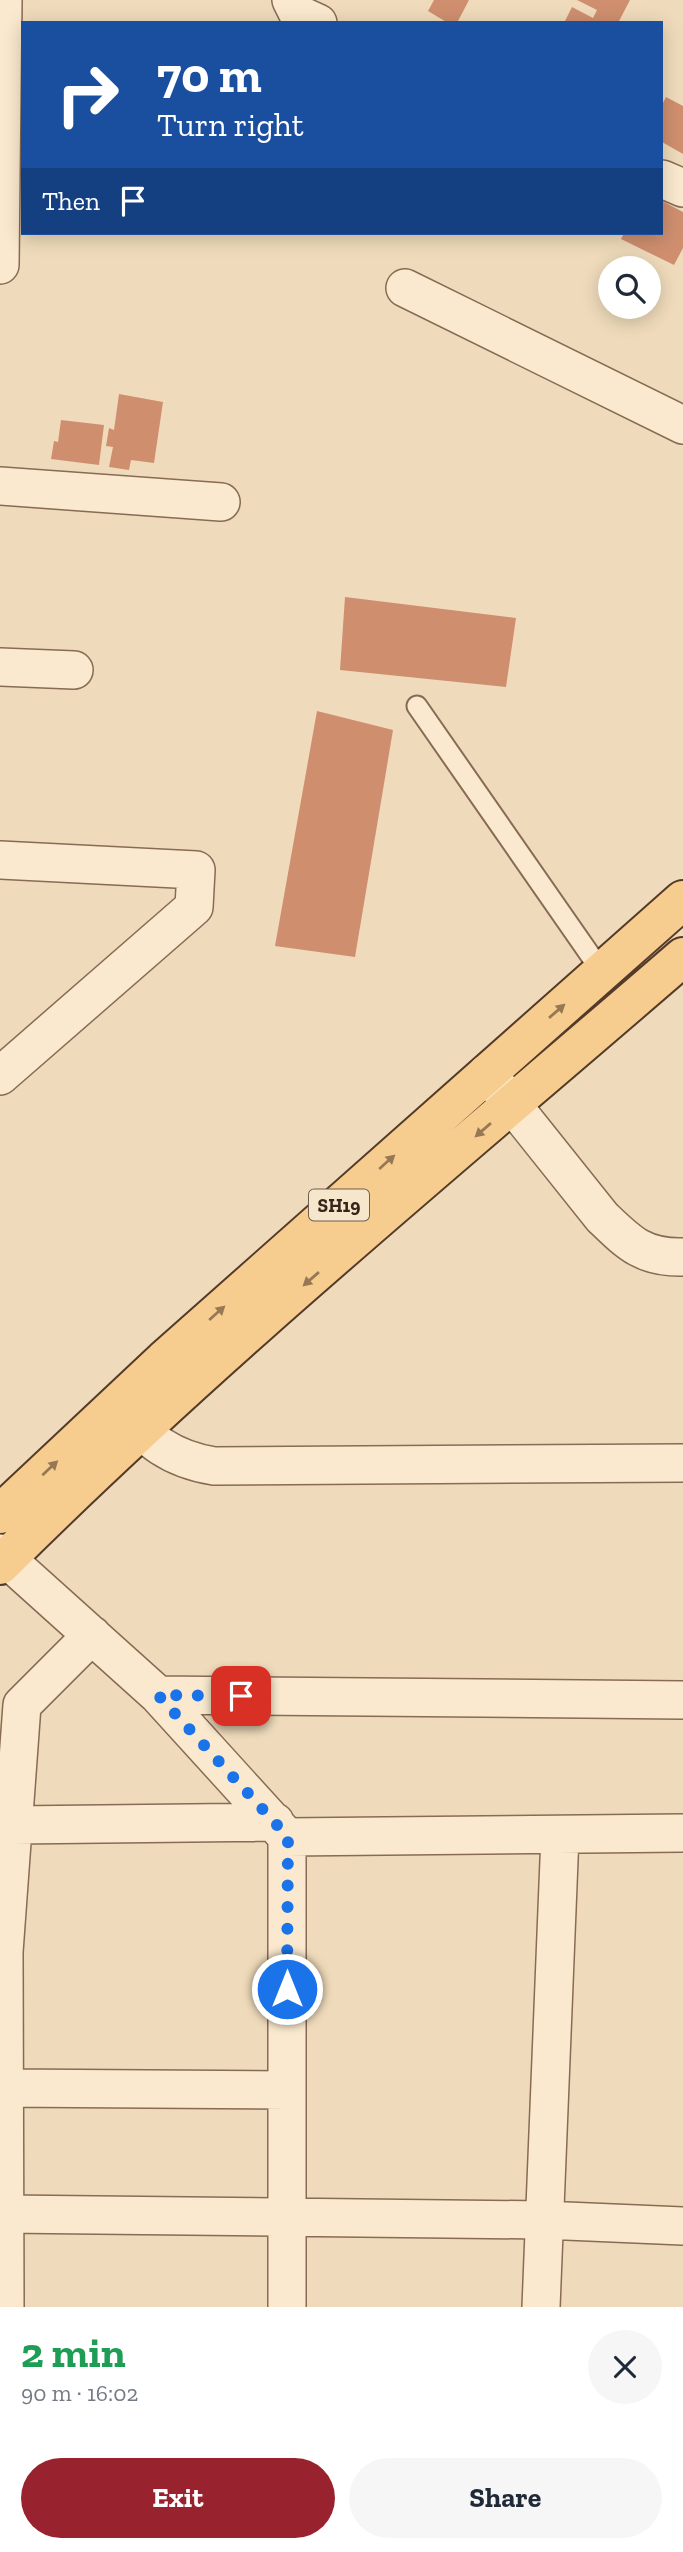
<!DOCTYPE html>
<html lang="en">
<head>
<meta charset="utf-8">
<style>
	body { margin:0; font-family:"Zilla Slab",serif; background:#f6f6f7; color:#1f2937; height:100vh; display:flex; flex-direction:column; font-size:26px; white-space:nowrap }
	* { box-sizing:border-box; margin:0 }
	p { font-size:23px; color:#747a83 }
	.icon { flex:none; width:38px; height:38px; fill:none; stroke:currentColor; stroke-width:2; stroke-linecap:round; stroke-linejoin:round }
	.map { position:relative; height:2307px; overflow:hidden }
	.sheet { display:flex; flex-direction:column; background:#fff; flex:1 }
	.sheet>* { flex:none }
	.banner { position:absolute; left:21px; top:21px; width:642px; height:214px; border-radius:0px; box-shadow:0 4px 18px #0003; background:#1a4fa0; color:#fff; overflow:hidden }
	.controls { position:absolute; left:598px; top:256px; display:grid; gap:14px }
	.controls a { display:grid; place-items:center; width:63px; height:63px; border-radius:50%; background:#fff; box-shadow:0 4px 18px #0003; font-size:35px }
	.pin { position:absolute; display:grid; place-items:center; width:60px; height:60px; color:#fff; margin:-30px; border-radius:14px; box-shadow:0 4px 10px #0006 }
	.me { position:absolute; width:77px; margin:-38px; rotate:0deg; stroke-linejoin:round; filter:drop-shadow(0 0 5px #0008) }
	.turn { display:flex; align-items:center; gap:24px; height:147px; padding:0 21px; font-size:32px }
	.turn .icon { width:91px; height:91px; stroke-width:2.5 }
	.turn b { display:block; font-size:49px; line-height:60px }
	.then { display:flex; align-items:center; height:66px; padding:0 21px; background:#0003; gap:14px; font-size:26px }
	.round { display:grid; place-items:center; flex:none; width:74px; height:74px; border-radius:37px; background:#f6f6f7 }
	.head { display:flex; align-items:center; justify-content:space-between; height:119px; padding:0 21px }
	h1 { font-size:42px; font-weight:800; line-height:52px; color:#1e9e55 }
	.action { display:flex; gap:14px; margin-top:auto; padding:14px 21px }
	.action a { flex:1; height:80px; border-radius:42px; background:#98222d; color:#fff; font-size:28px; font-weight:800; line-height:80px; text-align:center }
	.action a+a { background:#f6f6f7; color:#1f2937 }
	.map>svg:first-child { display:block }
</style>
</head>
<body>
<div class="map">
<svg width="683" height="2307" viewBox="0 0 683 2307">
	<rect width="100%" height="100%" fill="#efdbbb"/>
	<path fill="#cf8f6f" d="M434,0H469L457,23H448L428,11Z
		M577,0H630L618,23H568L565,21L572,7L593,18L597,10Z
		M666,97L683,106V154L662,142V105Z
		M662,201L683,212V248L674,265L621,239L624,233H662Z
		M119,394L163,402L154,463L131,460L129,470L109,467L113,447L106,446L109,428L114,430Z
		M61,420L104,425L99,465L51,459L54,441L58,442Z
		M345,597L516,618L506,687L340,670Z
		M317,711L393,730L355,957L275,946Z"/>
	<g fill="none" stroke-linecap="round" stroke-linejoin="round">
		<g stroke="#876b54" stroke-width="23">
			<path id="lane" d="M417,706L602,972"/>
		</g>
		<g stroke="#876b54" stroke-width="40">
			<path id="street" d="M291,0L298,14L318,23
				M662,179L683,188
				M0,265L3,0
				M405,288L683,425
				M0,486L221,502
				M0,667L74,670
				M0,860L196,870L194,907L0,1076
				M487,1073L602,1217C629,1243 643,1258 683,1257
				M119,1409C149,1440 170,1459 214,1466L683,1463
				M0,1553L158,1695L683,1700
				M158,1695L287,1837V2307
				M14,1825L275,1822
				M287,1837L683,1833
				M4,1952L22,1705L92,1635
				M0,1956L4,1952L5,2307
				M5,2088L287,2090
				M5,2214L543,2220L683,2226
				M541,2307L560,1835"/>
		</g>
		<g stroke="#543a29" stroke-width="42">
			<path id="primary" d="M0,1514L164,1360L683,900
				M0,1565C216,1350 453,1156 683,957"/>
		</g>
		<use href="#lane" stroke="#fae9ce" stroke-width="19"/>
		<use href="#street" stroke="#fae9ce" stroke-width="37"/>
		<use href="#primary" stroke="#f6cd8f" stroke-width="38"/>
	</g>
	<defs><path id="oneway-solid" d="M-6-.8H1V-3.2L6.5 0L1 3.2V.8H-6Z" transform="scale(1.75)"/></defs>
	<g fill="#967954">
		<use href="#oneway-solid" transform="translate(557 1011) rotate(-41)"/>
		<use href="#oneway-solid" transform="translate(483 1130) rotate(139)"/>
		<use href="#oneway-solid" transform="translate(387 1162) rotate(-42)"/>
		<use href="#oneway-solid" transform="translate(311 1279) rotate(139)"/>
		<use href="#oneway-solid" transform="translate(217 1313) rotate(-42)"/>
		<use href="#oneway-solid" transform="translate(50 1468) rotate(-43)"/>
	</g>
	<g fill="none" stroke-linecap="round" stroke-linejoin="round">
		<path stroke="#1a73e8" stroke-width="12" stroke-dasharray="0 21.6" d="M241,1696L158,1695L288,1837L287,1989"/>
	</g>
	<g text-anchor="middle" stroke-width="7" stroke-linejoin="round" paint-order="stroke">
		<rect fill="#f6e6cb" stroke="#6f5f4f" stroke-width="2" x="309" y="1189.5" width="60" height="31" rx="5"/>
		<g font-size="19" font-weight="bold" fill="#35251a">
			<text x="339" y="1212">SH19</text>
		</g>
	</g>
</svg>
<div class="controls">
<a><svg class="icon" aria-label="search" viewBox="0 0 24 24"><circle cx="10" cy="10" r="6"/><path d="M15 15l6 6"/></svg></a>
</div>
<div class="pin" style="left:241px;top:1696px;background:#d93025"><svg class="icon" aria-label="arrive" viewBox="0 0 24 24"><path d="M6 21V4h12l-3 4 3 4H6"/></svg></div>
<svg class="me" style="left:287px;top:1989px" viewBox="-20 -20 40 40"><circle r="17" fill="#1a73e8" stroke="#fff" stroke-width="3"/><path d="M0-11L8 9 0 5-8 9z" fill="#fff"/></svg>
<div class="banner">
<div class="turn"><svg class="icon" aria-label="right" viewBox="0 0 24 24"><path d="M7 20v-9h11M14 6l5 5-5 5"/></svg><div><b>70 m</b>Turn right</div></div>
<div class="then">Then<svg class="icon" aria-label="arrive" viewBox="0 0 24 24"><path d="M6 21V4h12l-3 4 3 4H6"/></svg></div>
</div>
</div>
<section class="sheet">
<div class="head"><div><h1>2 min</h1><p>90 m · 16:02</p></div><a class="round"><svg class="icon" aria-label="close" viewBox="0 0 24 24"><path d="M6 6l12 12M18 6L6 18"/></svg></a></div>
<div class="action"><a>Exit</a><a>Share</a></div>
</section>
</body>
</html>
